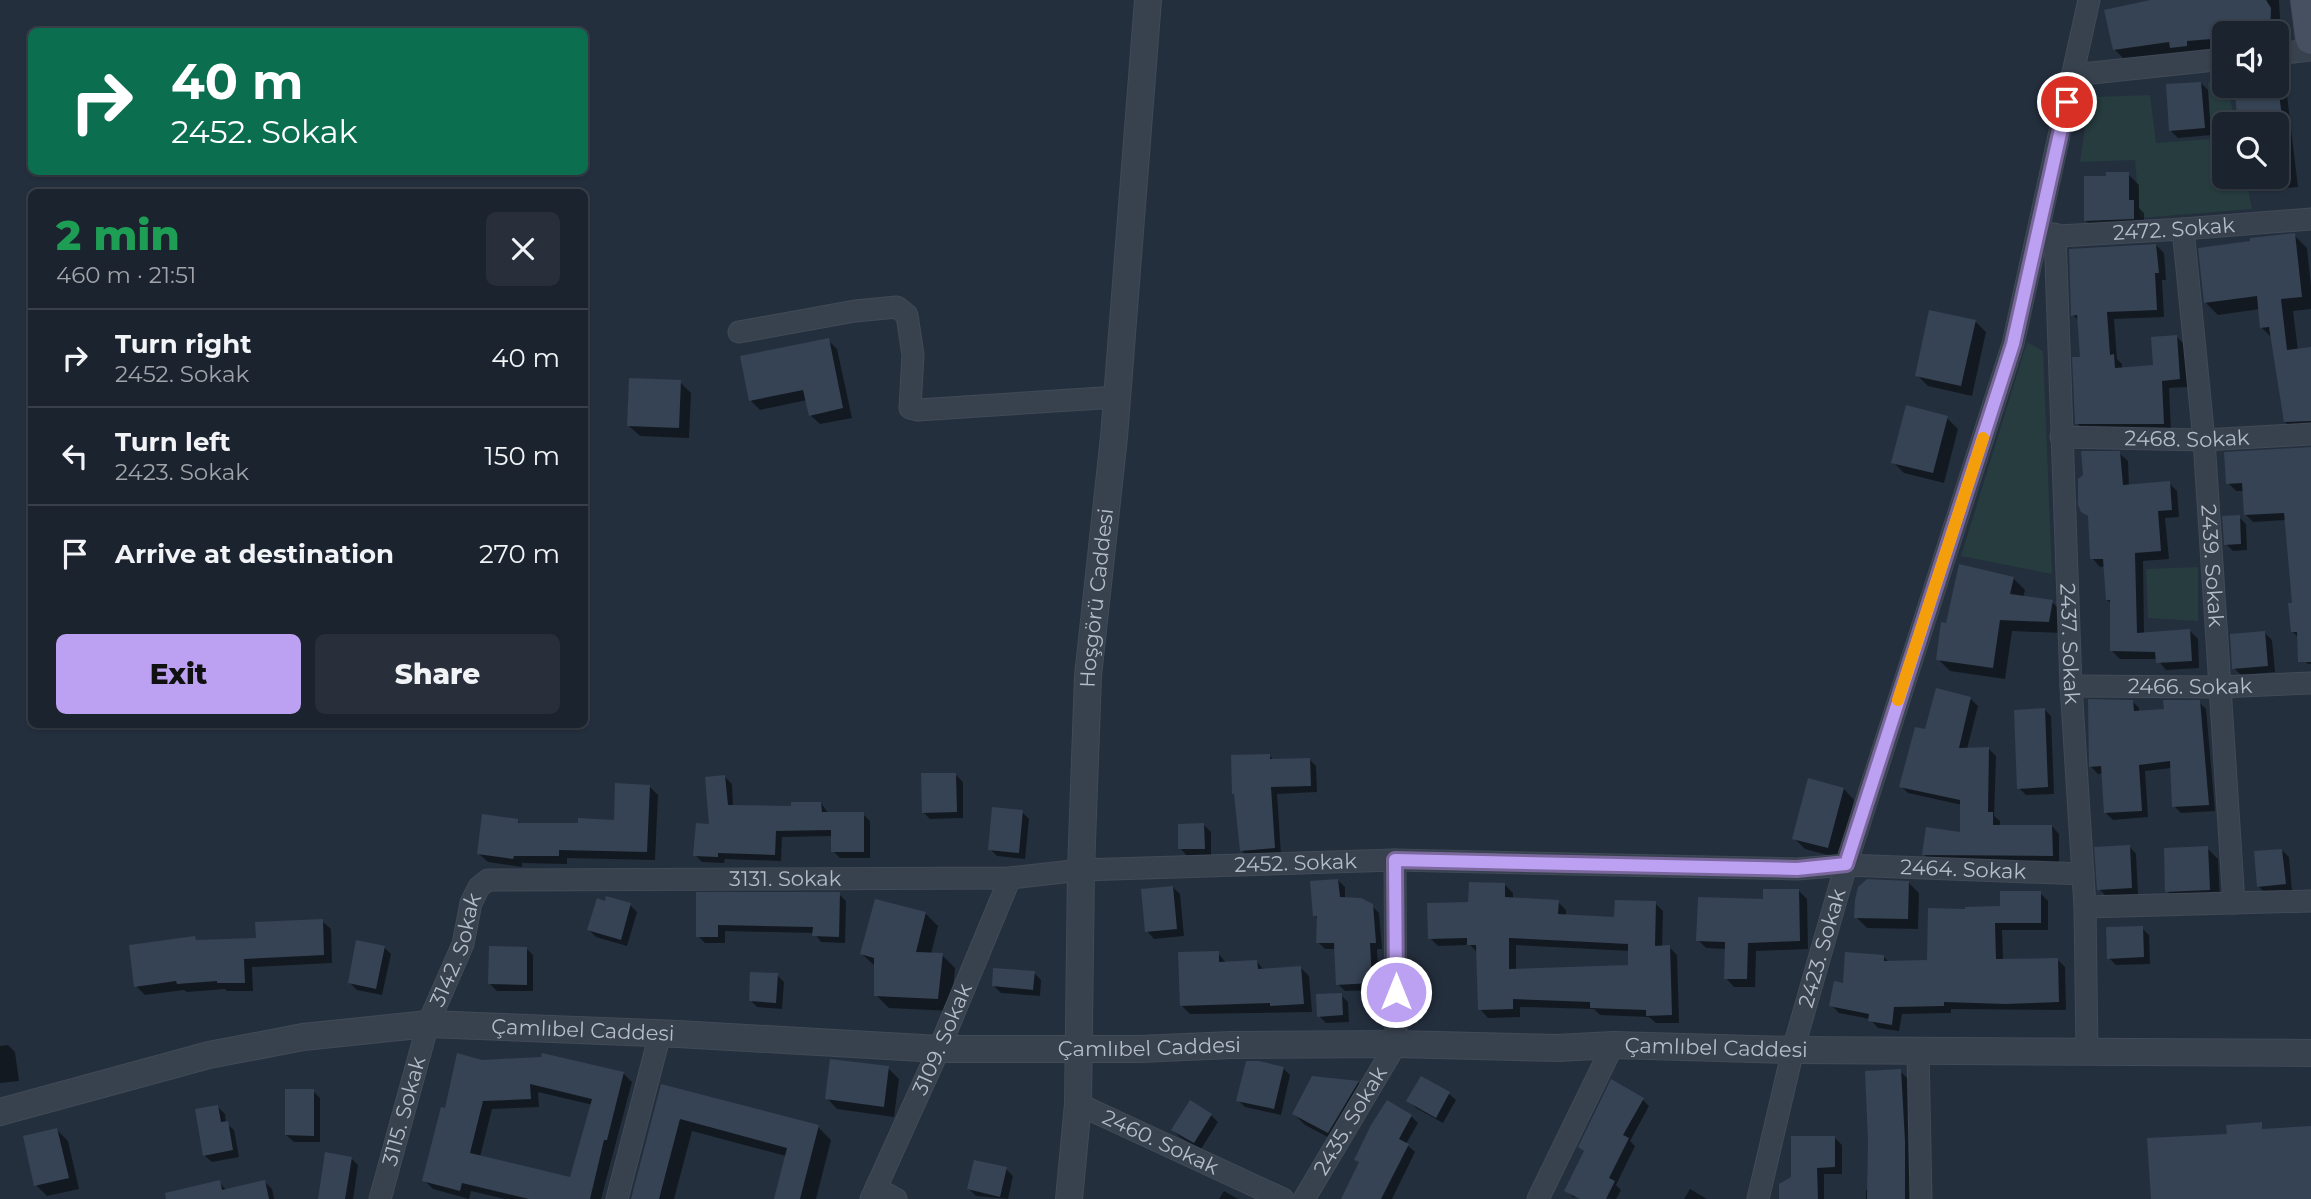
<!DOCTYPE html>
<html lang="en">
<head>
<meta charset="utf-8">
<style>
	body { margin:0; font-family:Montserrat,sans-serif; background:#282f3a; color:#f1f3f6; height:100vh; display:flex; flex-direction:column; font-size:26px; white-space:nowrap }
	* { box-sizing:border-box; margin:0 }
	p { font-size:23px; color:#a0a4aa }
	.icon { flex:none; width:38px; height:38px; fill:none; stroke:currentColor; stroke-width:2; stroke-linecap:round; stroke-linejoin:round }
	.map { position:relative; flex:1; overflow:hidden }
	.panel { position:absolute; left:28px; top:189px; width:560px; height:539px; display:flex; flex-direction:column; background:#1b232e; border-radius:10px; box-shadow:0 2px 5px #0004,0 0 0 2px #39404a }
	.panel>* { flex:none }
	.guide { position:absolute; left:28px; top:28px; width:560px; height:147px; border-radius:10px; box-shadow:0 2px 5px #0004,0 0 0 2px #39404a; background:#0b6e4f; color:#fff; overflow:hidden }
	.buttons { position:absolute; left:2212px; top:21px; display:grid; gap:14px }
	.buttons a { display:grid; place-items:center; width:77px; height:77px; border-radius:10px; background:#1b232e; box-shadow:0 2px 5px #0004,0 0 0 2px #39404a; font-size:35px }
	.pin { position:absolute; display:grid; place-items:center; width:60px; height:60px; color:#fff; margin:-30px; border:4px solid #fff; border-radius:50%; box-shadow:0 2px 7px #0007 }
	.me { position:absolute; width:77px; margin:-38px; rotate:0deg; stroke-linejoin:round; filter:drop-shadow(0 0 5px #0008) }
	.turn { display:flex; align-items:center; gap:24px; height:147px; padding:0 28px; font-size:32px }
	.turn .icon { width:91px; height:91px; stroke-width:2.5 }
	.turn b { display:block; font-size:49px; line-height:60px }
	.round { display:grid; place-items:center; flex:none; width:74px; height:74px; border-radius:10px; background:#282f3a }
	.overview { display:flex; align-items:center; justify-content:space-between; height:119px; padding:0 28px }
	h1 { font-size:42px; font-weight:800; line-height:52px; color:#1e9e55 }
	.action { display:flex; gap:14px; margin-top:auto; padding:14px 28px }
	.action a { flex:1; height:80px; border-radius:10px; background:#bca0f2; color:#111; font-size:28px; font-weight:800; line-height:80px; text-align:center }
	.action a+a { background:#282f3a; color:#f1f3f6 }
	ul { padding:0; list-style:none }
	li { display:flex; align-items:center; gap:21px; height:98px; padding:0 28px; border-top:2px solid #39404a }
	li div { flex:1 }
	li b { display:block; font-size:26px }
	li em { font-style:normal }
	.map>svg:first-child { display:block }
</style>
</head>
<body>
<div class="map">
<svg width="2311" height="1199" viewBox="0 0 2311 1199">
	<rect width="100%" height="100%" fill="#242f3e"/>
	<path fill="#263c3f" d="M2224,80V86H2228L2235,124H2224V177H2246L2252,209L2140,218L2135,160L2080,162L2089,101L2095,97L2150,95L2156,143L2211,139L2208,82Z
		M2027,342L2043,351L2052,574L1961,556Z
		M2198,567V621L2148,618L2146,569Z"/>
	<path fill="#0007" fill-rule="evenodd" d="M2159,0H2279L2280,18L2283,23V41L2281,46H2277V33H2224V51L2127,62L2114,49Z
		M2277,78L2286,87L2298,187L2265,190L2255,180L2254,177H2277V124H2240L2235,86H2277Z
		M2201,83L2208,90L2211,135L2178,138L2171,131Z
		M2128,174L2139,185V208L2144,213V229L2097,232L2086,221L2108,178Z
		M2294,235L2307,248L2311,286V309L2293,311L2298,351L2311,350V433L2298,434L2285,422L2272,338L2261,327L2260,309L2218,315L2205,302Z
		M2156,245L2164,253L2166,280H2162L2164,317L2114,319L2117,359L2122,364V369L2155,366L2176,336L2184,344L2188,387L2169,388L2171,431H2084L2077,423L2082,358L2079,321L2073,315Z
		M1975,321L1986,332L1972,396L1928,386L1917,375Z
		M828,340L837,349L852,418L820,424L810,415L807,400L760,410L751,401Z
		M680,382L691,393L689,438L640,436L629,426Z
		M1947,418L1958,429L1944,483L1904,473L1893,462Z
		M2311,449V664H2308L2299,656V638L2292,631L2294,605L2286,520L2253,522L2245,514L2244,491H2236L2228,483Z
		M2119,453L2128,461L2129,486L2169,483L2177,491L2179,517L2165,518L2169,559L2143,561L2144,634L2190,631L2198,639L2199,668L2166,670L2157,659H2120L2112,651V604L2107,600L2105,566L2100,567L2092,558L2090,518L2082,511Z
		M2239,517L2246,524L2247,550L2233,551L2226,544Z
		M2013,578L2025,590L2023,598L2052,602L2064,614L2061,633L2012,631L2005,679L1950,671L1938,659L1948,625Z
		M2265,633L2272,640L2275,672L2241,675L2234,668Z
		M1971,699L1978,706L1967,749H1989L1996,756L1994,816L2000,821V827L2052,826L2059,834V862L1931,861L1924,854L1962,834V805L1908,793L1901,786L1926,731Z
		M2132,701L2139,708V712L2166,711L2199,702L2206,709L2215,811L2181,813L2174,806L2172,768L2145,771L2148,817L2113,820L2106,813L2104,773L2098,774L2091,767Z
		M2044,709L2051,716L2054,794L2026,795L2019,788Z
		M1270,756L1274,761L1309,759L1316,766L1317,792L1277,794L1281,854L1249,858L1242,851Z
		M956,775L963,782V818L930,819L923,812Z
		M725,777L732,784L733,807L793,808L821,803L828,813L863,814L870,821V858H840L833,851V836L782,837L781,861L725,859L724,863L702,862L695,855L711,826Z
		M649,786L658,795L655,860L567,858V864L522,863V867L488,862L479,854L517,821L522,825L615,822Z
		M1844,789L1854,800L1839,858L1805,849L1794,838Z
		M1022,812L1029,819L1025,859L997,856L990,849Z
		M1204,825L1211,832V855L1187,856L1180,848Z
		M2129,846L2136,854L2138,894L2106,896L2099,889Z
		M2207,848L2218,859L2220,900L2178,902L2167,891Z
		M2282,850L2289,857L2292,891L2265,893L2258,886Z
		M1338,880L1345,887V899L1372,906L1379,913L1382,949H1377L1379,990L1345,991L1338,984L1336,949H1325L1318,942V919L1315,915Z
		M1908,882L1919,893L1918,929L1867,928L1856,917Z
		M1505,885L1513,893V900L1558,902L1566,910V916L1616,919L1655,903L1663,911L1662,947H1669L1677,955L1679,1023H1656L1649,1017L1600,1015L1594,1009L1520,1007V1017L1488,1018L1480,1009L1477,952L1470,945L1438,946L1430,938L1470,904ZM1516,945L1630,951V967L1516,970Z
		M1173,887L1180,894L1184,936L1154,939L1147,931Z
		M1798,890L1807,899L1808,949L1756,951L1755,987H1734L1726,978V949L1706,948L1698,940L1765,901Z
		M2040,893L2048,901V930H2002L2003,961L2057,959L2065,967L2066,1010L1951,1009V1013L1902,1014L1899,1031L1878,1028L1870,1019L1839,1013L1831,1005L1844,985L1884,957L1889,962L1929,961L2002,908Z
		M698,894H839L846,901L845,943L821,942L814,933L725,931V943H705L698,936Z
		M608,898L630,905L637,912L627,946L596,937L589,930Z
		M925,913L938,926L931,954L942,955L955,968L951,1011L889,1008L876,995V967L862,954Z
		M322,921L331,929L332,963L252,967L253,991H227L225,989L187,992L184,990L145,995L136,986L195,938L198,942L258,940Z
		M2142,928L2149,935L2150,964L2116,965L2109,958Z
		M384,947L391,954L382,995L357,990L350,983Z
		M526,948L533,955V991H497L490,984Z
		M1218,953L1227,964L1257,962L1264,970L1300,967L1309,976L1312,1012L1190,1014L1181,1005Z
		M1034,973L1041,980L1040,996L1001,993L994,986Z
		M777,975L784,982L782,1009L757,1007L750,1000Z
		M1341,995L1348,1002L1349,1022L1326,1023L1319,1016Z
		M8,1045L15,1052L19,1081L0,1083V1046Z
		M481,1061L623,1073L632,1082L601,1199H505L471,1191L469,1199L433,1189L424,1180L446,1110ZM538,1092L593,1105L571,1179L480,1157L492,1109L539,1107Z
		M888,1068L899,1079L894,1117L837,1109L827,1098Z
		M1283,1068L1290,1075L1281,1115L1245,1107L1238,1100Z
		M1900,1071L1909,1080L1914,1199H1866V1190H1869Z
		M1358,1082L1369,1093L1339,1143L1305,1125L1294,1114Z
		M662,1086L818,1127L831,1140L816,1199H775L786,1156L692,1131L674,1199H632Z
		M313,1091L320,1098V1142H294L286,1135Z
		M1449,1094L1456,1100L1443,1123L1416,1108L1409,1101Z
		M1642,1099L1649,1106L1630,1141L1635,1146L1616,1185L1621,1190L1616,1199L1573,1197L1566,1190L1585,1152L1580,1147Z
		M218,1107L225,1114L226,1123L234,1130L239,1157L212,1162L204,1155Z
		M1211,1115L1218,1122L1201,1149L1180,1137L1173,1130Z
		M1411,1116L1418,1123L1406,1144L1415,1152L1392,1199H1343L1360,1163L1356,1159Z
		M57,1130L68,1141L79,1189L47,1196L36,1185Z
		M1835,1138L1842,1145V1174H1824V1199H1781L1793,1178Z
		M351,1158L358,1165L353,1199H320Z
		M1006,1169L1013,1176L1008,1199L976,1196L969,1189Z
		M219,1182L227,1191L265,1182L272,1189L274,1199H194Z
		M1690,1189L1707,1199H1684Z
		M1224,1191L1238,1199H1219Z"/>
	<path fill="#364354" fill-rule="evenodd" d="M2150,0H2266L2271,8L2270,33H2224V38L2187,41V46L2170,48L2169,42L2113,50L2104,10Z
		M2201,82L2205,128L2169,131L2166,84Z
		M2234,86H2278L2283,124H2238Z
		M2106,172H2129V200H2134V219L2084,221V176H2106Z
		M2295,233L2302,297L2281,299L2287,350L2311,347V421L2284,422L2269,327L2260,328L2257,296L2204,303L2198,248L2250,241V238Z
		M2156,244L2159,273H2155L2157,310L2107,312L2110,355L2114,354L2115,368L2153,365L2151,337L2177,335L2180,379L2162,381L2164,424H2075L2072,357H2080L2077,315L2071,316L2069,249Z
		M1929,310L1976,320L1961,386L1915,376Z
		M829,338L843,408L809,416L803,390L749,401L740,356Z
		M629,378L681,380L679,428L627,426Z
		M1906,405L1948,416L1933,473L1891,463Z
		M2311,447V662H2298L2297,632H2291L2288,603H2292L2284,513L2244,515L2242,483L2226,484L2224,452Z
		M2081,451H2120L2123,485L2170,481L2172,510L2158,511L2161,551L2135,553L2137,633L2190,629L2192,661L2156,663L2155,652L2110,651V600H2106L2103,559H2090L2088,516L2081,512L2078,505V479L2083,475Z
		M2240,515L2241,544L2224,545L2222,516Z
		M1959,564L2014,577L2010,594L2053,600L2049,622L2000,620L1993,668L1936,660L1941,622L1946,623Z
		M2265,631L2268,666L2232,669L2230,634Z
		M1936,688L1971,697L1959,748L1989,747L1988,812H1993V825H2052L2053,856L1922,855L1926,827L1960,832V800L1899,787L1915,727L1925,729Z
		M2088,699L2133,700L2134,711L2164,709L2163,700H2200L2209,805L2172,807L2170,761L2139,765L2142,811L2104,813L2101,766L2089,767Z
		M2045,708L2048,787L2017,789L2014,710Z
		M1270,754V759L1310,758L1311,786L1271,787L1275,848L1240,851L1234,794H1232L1231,755Z
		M921,773H956L957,812L922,813Z
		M725,775L728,805L791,806V802H821L822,812H864V852H831V830L776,831L775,855L718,853V857L693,856L696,823L709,824L705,777Z
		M1808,778L1844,788L1828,848L1792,839Z
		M615,783L650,785L647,852L559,850V856H514L513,859L477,854L482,814L518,819V823H578V818L614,820Z
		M992,807L1023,810L1019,853L988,850Z
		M1204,823L1205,849H1178V824Z
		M2130,845L2132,888L2097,890L2094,847Z
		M2208,846L2210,890L2165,892L2164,848Z
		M2282,849L2286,884L2257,887L2254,851Z
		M1338,879L1340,897L1361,898L1373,904L1376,943H1370L1372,983L1336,985L1334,943H1316L1317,916H1313L1310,881Z
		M1867,879L1909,881L1908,919L1854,918L1855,900L1858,887Z
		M1469,882L1505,883V897L1559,900L1558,914L1614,917L1615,900L1656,901L1655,946L1670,945L1672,1015L1646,1016V1010L1590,1008V1002L1513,999V1009L1478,1010L1476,945H1467V938L1428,939L1427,903L1468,902ZM1509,938L1628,944V965L1509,969Z
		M1173,886L1177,929L1145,932L1141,889Z
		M1763,889H1799L1800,941L1748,943L1747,979H1724L1725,942L1696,941L1698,897L1763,899Z
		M2000,891H2041V923H1995L1996,959L2058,958L2059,1002L2006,1004L1944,1002V1006L1894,1007L1892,1025L1868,1021L1869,1014L1829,1006L1834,981L1843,983L1845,952L1884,955V961L1927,960L1928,908L1965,909V907L2000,906Z
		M696,892H840L839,937L812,936L813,927L718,925V937H696Z
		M606,896L631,903L621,940L587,930L597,898L605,901Z
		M875,899L926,912L916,952L943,953L938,999L874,996V958L860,954Z
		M323,919L324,955L244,959L245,983H217V981L177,984L176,981L134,987L129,945L195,936L196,940L256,938L255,922Z
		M2143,926L2144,957L2107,959L2106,927Z
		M356,940L385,946L376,989L348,983Z
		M489,946L527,947V985L488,984Z
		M1219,951V962L1257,960L1258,969L1301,966L1304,1004L1270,1006V1003L1180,1006L1178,952Z
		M993,968L1035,971L1033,990L992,986Z
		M750,972L778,973L776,1003L749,1001Z
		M1342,993L1343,1015L1317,1017L1316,994Z
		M457,1053L482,1060L541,1057L542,1053L624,1072L607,1140H604L590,1199H529L462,1183L460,1191L422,1181L441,1107L445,1108ZM530,1084L592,1099L570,1177L470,1153L483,1101L531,1099Z
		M830,1059L889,1066L884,1107L825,1099Z
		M1246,1061H1259L1284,1067L1274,1109L1236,1101Z
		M1901,1069L1905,1141V1199H1867L1868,1141L1865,1071Z
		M1312,1076L1359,1081L1328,1133L1292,1114Z
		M1421,1076L1450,1092L1436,1118L1406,1101Z
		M1611,1079L1644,1098L1623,1135L1629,1138L1609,1178L1615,1181L1606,1199H1580L1564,1191L1584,1151L1578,1147Z
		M661,1084L819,1125L800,1199H774L787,1148L680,1119L659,1199H631Z
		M285,1089H314V1136L285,1135Z
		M1190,1100L1212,1114L1194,1143L1171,1130Z
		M1387,1100L1412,1115L1399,1139L1409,1144L1381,1199H1341L1359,1162L1354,1160L1371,1125Z
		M218,1105L221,1122L228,1121L233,1150L203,1156L195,1109Z
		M2262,1122V1129L2311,1126V1199H2151L2147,1138L2227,1134L2226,1125Z
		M57,1128L69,1178L34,1186L23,1136Z
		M1791,1136H1835V1167L1817,1168L1818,1199H1779V1184L1791,1177Z
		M325,1152L352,1157L345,1199H318Z
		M974,1160L1007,1167L1000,1197L967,1189Z
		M220,1180L222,1190L265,1180L269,1199H166L165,1193Z"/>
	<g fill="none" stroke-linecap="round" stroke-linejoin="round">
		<g stroke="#414a57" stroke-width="23">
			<g id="minor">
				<path d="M2277,54L2311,50"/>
				<path d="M2073,75L2224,59"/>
				<path id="s1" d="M2183,229L2204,440L2234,903"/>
				<path id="s2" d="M2055,234L2071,686L2085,907L2087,1052"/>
				<path id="s3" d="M2041,237L2183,229L2311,219"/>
				<path d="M739,332L855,311L897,307L907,315L913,355L910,408L918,410L1117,397"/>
				<path id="s4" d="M2061,437L2204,440L2311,434"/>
				<path id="s5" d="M2071,686L2220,687L2311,683"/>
				<path d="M2085,907L2311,901"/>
				<path d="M1918,1051L1921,1199"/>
				<path id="s6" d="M1078,1104L1283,1199"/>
				<path d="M876,1188L896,1199"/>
				<path id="s7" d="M380,1199L428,1024L463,944L471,903L479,887L488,880L1010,878L1081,870L1395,860L1797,869L1846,865L2083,874"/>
				<path d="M617,1199L660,1034"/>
				<path id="s8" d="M871,1199L939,1049L1010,878"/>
				<path id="s9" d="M1304,1199L1396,1044L1395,860"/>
				<path d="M1538,1199L1613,1045"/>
				<path id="s10" d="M1758,1199L1793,1050L1846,865L2013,344L2089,0"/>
			</g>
		</g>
		<g stroke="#414a57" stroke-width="28">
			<g id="tertiary">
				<path id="s11" d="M0,1112L209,1055L303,1037L428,1024L678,1034L939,1049H1140L1231,1045L1396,1044L1558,1048L1613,1045L1793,1050L2311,1053"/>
				<path id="s12" d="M1069,1199L1078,1104L1081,870L1088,676L1114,437L1148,0"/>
			</g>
		</g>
		<g stroke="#414a57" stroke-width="32">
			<path id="secondary" d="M2306,0L2311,39"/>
		</g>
		<use href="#minor" stroke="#38414e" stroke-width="21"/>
		<use href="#tertiary" stroke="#38414e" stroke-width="26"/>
		<use href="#secondary" stroke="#465061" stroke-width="30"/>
	</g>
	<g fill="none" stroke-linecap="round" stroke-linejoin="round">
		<g stroke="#7a689d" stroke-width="18">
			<path id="route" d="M1396,992L1395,860L1797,869L1846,864L2013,344L2067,102"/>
		</g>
		<use href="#route" stroke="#bca0f2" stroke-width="12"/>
		<path stroke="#f59e0b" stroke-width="12" d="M1898,700L1983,438"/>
	</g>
	<g text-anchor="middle" stroke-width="7" stroke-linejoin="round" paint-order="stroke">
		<g font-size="21" fill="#b4bcc9" stroke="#1d2633">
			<text dy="7" stroke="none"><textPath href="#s3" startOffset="133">2472. Sokak</textPath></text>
			<text dy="7" stroke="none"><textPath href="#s4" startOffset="126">2468. Sokak</textPath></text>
			<text dy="7" stroke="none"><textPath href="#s1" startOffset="338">2439. Sokak</textPath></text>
			<text dy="7" stroke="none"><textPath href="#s12" startOffset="602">Hoşgörü Caddesi</textPath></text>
			<text dy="7" stroke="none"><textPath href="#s2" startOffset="410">2437. Sokak</textPath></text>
			<text dy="7" stroke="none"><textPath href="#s5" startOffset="119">2466. Sokak</textPath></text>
			<text dy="7" stroke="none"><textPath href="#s7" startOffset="1148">2452. Sokak</textPath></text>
			<text dy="7" stroke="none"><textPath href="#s7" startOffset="1816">2464. Sokak</textPath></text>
			<text dy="7" stroke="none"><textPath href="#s7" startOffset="637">3131. Sokak</textPath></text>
			<text dy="7" stroke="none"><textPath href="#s10" startOffset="259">2423. Sokak</textPath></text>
			<text dy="7" stroke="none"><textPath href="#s7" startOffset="261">3142. Sokak</textPath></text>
			<text dy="7" stroke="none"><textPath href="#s11" startOffset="593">Çamlıbel Caddesi</textPath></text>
			<text dy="7" stroke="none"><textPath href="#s8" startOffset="175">3109. Sokak</textPath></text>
			<text dy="7" stroke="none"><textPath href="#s11" startOffset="1160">Çamlıbel Caddesi</textPath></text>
			<text dy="7" stroke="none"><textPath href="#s11" startOffset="1727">Çamlıbel Caddesi</textPath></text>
			<text dy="7" stroke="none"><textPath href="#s7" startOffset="91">3115. Sokak</textPath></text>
			<text dy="7" stroke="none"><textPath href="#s9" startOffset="91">2435. Sokak</textPath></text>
			<text dy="7" stroke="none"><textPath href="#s6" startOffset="91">2460. Sokak</textPath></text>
		</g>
	</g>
</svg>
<div class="buttons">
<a><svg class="icon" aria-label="sound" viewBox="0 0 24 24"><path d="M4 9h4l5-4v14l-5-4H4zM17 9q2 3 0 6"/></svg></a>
<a><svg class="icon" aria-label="search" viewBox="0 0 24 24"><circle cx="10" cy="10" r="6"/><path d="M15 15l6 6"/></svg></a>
</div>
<div class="pin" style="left:2067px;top:102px;background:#d93025"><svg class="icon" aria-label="arrive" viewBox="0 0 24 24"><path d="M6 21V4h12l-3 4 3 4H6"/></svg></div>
<svg class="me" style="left:1396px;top:992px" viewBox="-20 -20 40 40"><circle r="17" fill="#bca0f2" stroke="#fff" stroke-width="3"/><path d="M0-11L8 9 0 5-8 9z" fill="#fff"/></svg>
<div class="guide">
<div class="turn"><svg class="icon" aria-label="right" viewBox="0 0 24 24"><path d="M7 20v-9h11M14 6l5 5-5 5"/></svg><div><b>40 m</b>2452. Sokak</div></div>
</div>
<section class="panel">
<div class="overview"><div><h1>2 min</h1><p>460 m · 21:51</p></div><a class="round"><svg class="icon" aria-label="close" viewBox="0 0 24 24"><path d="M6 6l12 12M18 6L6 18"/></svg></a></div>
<ul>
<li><svg class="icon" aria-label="right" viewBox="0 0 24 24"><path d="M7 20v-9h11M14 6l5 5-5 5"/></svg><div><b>Turn right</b><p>2452. Sokak</p></div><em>40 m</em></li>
<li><svg class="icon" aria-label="left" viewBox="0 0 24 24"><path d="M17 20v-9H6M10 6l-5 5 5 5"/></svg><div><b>Turn left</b><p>2423. Sokak</p></div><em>150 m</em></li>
<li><svg class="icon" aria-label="arrive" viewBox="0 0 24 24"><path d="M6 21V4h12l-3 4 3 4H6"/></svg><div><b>Arrive at destination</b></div><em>270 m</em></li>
</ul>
<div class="action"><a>Exit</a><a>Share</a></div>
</section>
</div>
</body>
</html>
